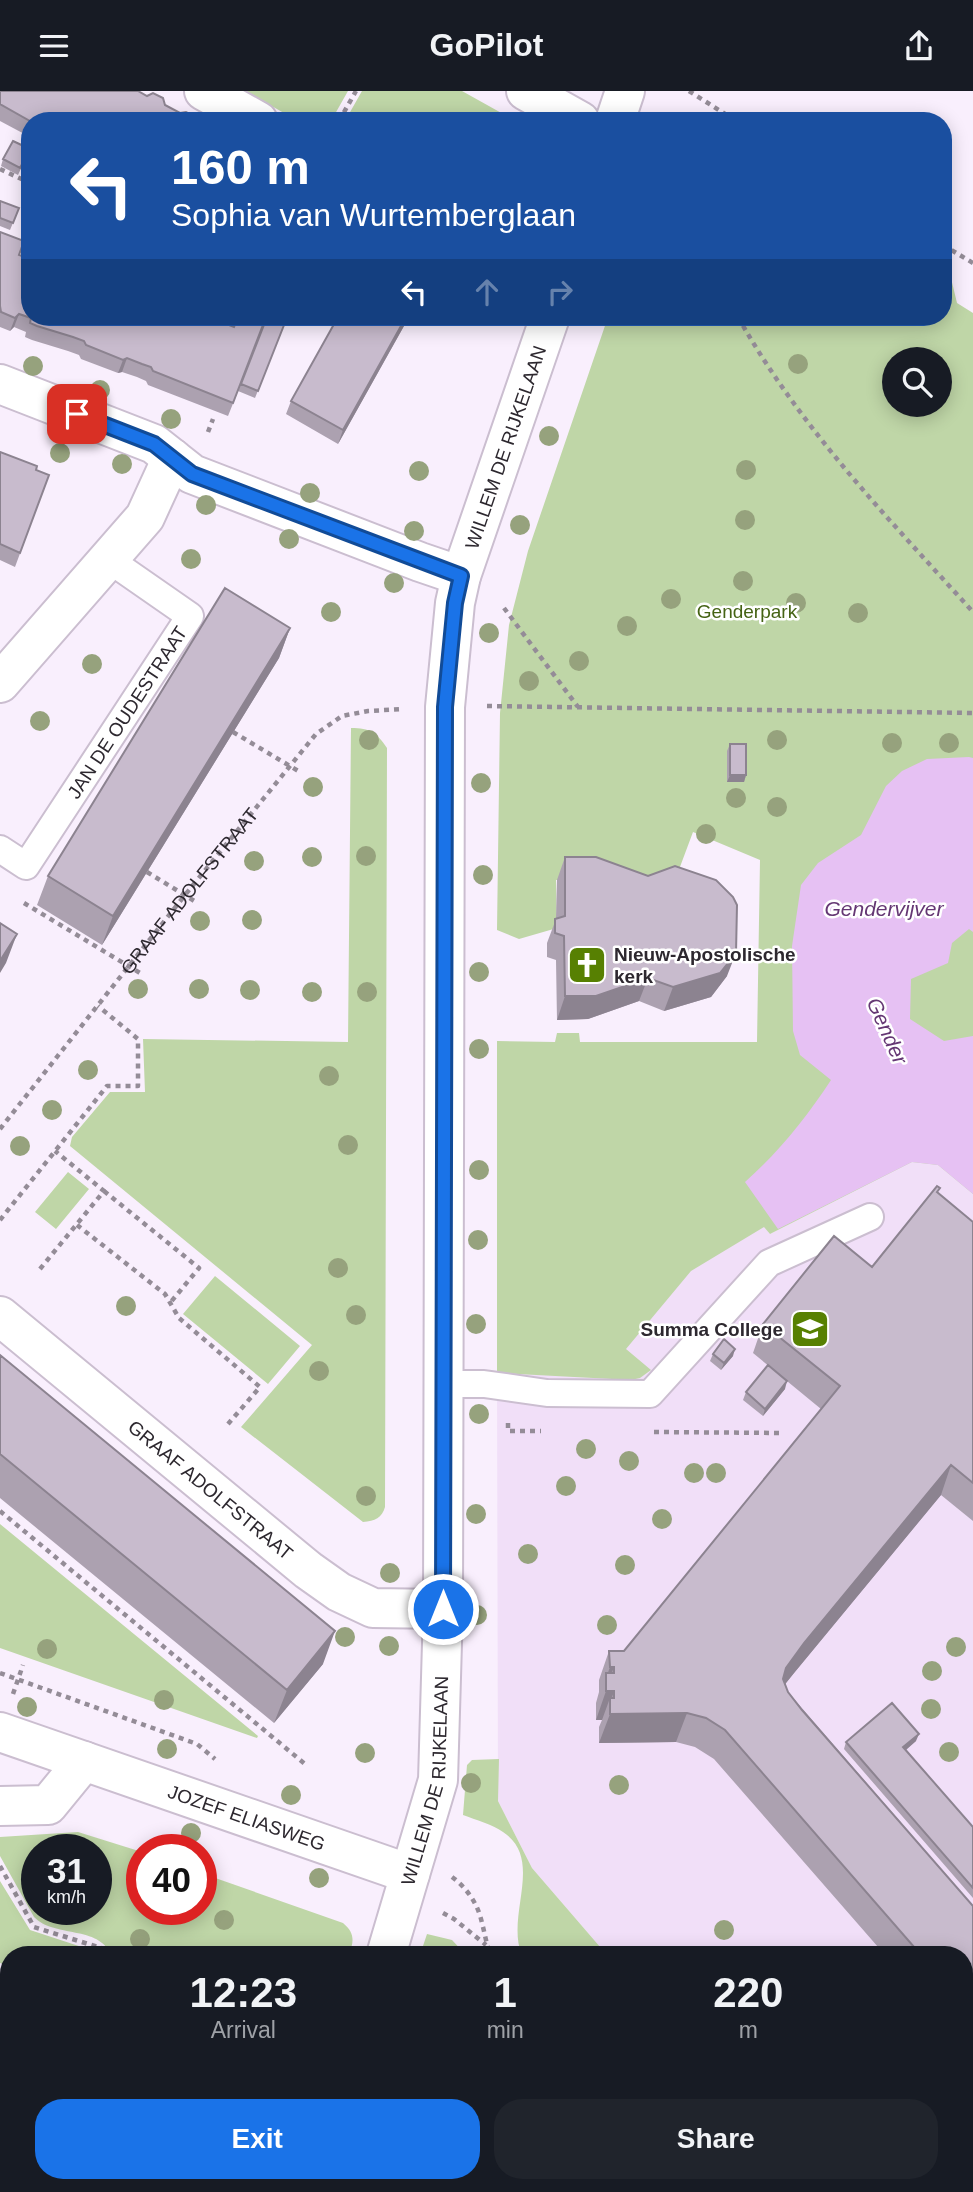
<!DOCTYPE html>
<html lang="en">
<head>
<meta charset="utf-8">
<style>
	body { margin:0; font-family:Helvetica,sans-serif; background:#20242c; color:#f1f3f6; height:100vh; display:flex; flex-direction:column; font-size:26px; white-space:nowrap }
	* { box-sizing:border-box; margin:0 }
	p { font-size:23px; color:#9ea1a6 }
	.icon { flex:none; width:38px; height:38px; fill:none; stroke:currentColor; stroke-width:2; stroke-linecap:round; stroke-linejoin:round }
	.map { position:relative; flex:1; overflow:hidden }
	.sheet { position:absolute; left:0px; top:1855px; width:973px; height:247px; display:flex; flex-direction:column; background:#171b24; border-radius:28px 28px 0 0; box-shadow:0 4px 18px #0003 }
	.sheet>* { flex:none }
	.hud { position:absolute; left:21px; top:21px; width:931px; height:214px; border-radius:28px; box-shadow:0 4px 18px #0003; background:#1a4fa0; color:#fff; overflow:hidden }
	.fabs { position:absolute; left:882px; top:256px; display:grid; gap:14px }
	.fabs a { display:grid; place-items:center; width:70px; height:70px; border-radius:50%; background:#171b24; box-shadow:0 4px 18px #0003; font-size:35px }
	.speed { position:absolute; left:21px; top:1743px; display:flex; gap:14px; font-size:35px; font-weight:700; text-align:center }
	.speed>* { display:grid; place-content:center; width:91px; height:91px; border-radius:50%; background:#171b24; box-shadow:0 4px 18px #0003; line-height:1 }
	.speed small { font-size:18px; font-weight:400 }
	.speed .limit { border:10px solid #d22; background:#fff; color:#111 }
	.pin { position:absolute; display:grid; place-items:center; width:60px; height:60px; color:#fff; margin:-30px; border-radius:14px; box-shadow:0 4px 10px #0006 }
	.me { position:absolute; width:77px; margin:-38px; rotate:0deg; stroke-linejoin:round; filter:drop-shadow(0 0 5px #0008) }
	.turn { display:flex; align-items:center; gap:24px; height:147px; padding:0 35px; font-size:32px }
	.turn .icon { width:91px; height:91px; stroke-width:2.5 }
	.turn b { display:block; font-size:49px; line-height:60px }
	.lanes { display:flex; align-items:center; height:66px; padding:0 35px; background:#0003; justify-content:center; gap:35px; direction:ltr }
	.lanes .off { opacity:.35 }
	.eta { display:flex; justify-content:space-evenly; align-items:center; height:119px; text-align:center }
	.eta b { font-size:42px; font-weight:700; line-height:49px }
	.button { display:flex; gap:14px; margin-top:auto; padding:14px 35px }
	.button a { flex:1; height:80px; border-radius:28px; background:#1a73e8; color:#fff; font-size:28px; font-weight:700; line-height:80px; text-align:center }
	.button a+a { background:#20242c; color:#f1f3f6 }
	header { display:flex; justify-content:space-between; align-items:center; height:91px; padding:0 35px; background:#171b24; font-size:32px; font-weight:700 }
	.map>svg:first-child { display:block }
</style>
</head>
<body>
<header><svg class="icon" aria-label="menu" viewBox="0 0 24 24"><path d="M4 6h16M4 12h16M4 18h16"/></svg>GoPilot<svg class="icon" aria-label="share" viewBox="0 0 24 24"><path d="M12 15V3M7 8l5-5 5 5M5 13v7h14v-7"/></svg></header>
<div class="map">
<svg width="973" height="2101" viewBox="0 0 973 2101">
	<rect width="100%" height="100%" fill="#f9effd"/>
	<path fill="#f1dff8" d="M912,1071L938,1074L973,1103V2072L964,2071V1864H607L532,1777L498,1710L497,1282L763,1133L770,1143Z"/>
	<path fill="#bfd6a7" fill-rule="evenodd" d="M245,0H348L331,30H298Z
		M362,0H462L505,24L502,30H345Z
		M943,179L950,183L957,212L973,222V1103L938,1074L912,1071L770,1143L764,1136L691,1180L626,1258L651,1279L640,1287L631,1289L497,1282V950L555,951L557,942H579L580,951H757L760,769L693,741L671,800L587,790L556,789L557,837L519,848L497,839L500,622L509,534L528,460L608,226H943ZM894,268H940V313H894Z
		M351,637C370,637 377,642 387,657L385,1416C382,1427 375,1430 363,1431L241,1336L312,1254L70,1055L72,1046L110,1001H145L143,948L348,951Z
		M68,1081L89,1098L56,1138L35,1121Z
		M215,1185L300,1255L268,1293L183,1223Z
		M0,1433L258,1645L257,1647L0,1557Z
		M499,1668L498,1710L532,1777L607,1864H522C505,1825 545,1769 503,1741C492,1733 476,1729 463,1724L467,1674L472,1669Z
		M78,1741L142,1761V1818H201V1782L343,1832C355,1842 354,1850 349,1864H111C99,1834 54,1847 34,1826L0,1765V1746ZM37,1759H96V1818H37Z
		M0,1790L30,1839L94,1860L98,1864H9V1875L0,1872Z
		M427,1843L452,1849L466,1864H420Z
		M370,2093H601L637,2101H365Z"/>
	<path fill="#e6c1f3" d="M969,666L973,667V841L969,838L952,852L948,872L911,888L910,928L944,950L973,945V1103L938,1074L912,1071L778,1138L745,1091C779,1061 806,1027 831,989L800,964L793,940L792,855L801,794L818,772L861,744L886,695L902,680L927,668Z"/>
	<g fill="none" stroke-linecap="round" stroke-linejoin="round">
		<g stroke="#cbbed0" stroke-width="30">
			<g id="service">
				<path id="s2" d="M0,758L26,775L190,525L108,468"/>
				<path d="M443,1293H484L547,1302L650,1303L769,1172L870,1126"/>
			</g>
		</g>
		<g stroke="#cbbed0" stroke-width="42">
			<g id="minor">
				<path d="M204,0L258,30"/>
				<path d="M526,0L580,30"/>
				<path d="M0,293L154,353L192,383L420,471L461,485"/>
				<path d="M0,592L145,426L172,367"/>
				<path id="s3" d="M0,1225L308,1479L339,1501L373,1517L443,1518"/>
				<path d="M0,1715L48,1714L84,1670"/>
				<path d="M0,1926L9,1929"/>
				<path d="M703,2093L739,2101"/>
				<path d="M965,2101L971,2072"/>
			</g>
		</g>
		<g stroke="#cbbed0" stroke-width="42">
			<g id="tertiary">
				<path d="M615,30L625,0"/>
				<path id="s4" d="M0,1641L410,1783"/>
				<path id="s5" d="M386,1864L438,1689L443,1518L445,616L455,512L461,485L550,226"/>
				<path d="M312,2101L315,2093"/>
			</g>
		</g>
		<g stroke="#948c97" stroke-width="4.5" stroke-dasharray="5 5" stroke-linecap="butt">
			<path d="M689,0L736,30"/>
			<path d="M339,30L356,0"/>
			<path d="M0,78L30,92"/>
			<path d="M943,154L973,172"/>
			<path d="M738,226C801,338 887,426 973,521"/>
			<path d="M208,341L213,328"/>
			<path d="M504,517L578,616"/>
			<path d="M487,615L973,622"/>
			<path d="M233,641L300,681"/>
			<path d="M147,781L196,811"/>
			<path d="M24,812L140,882"/>
			<path id="s1" d="M0,1038L185,804L316,643L342,625L368,620L404,618"/>
			<path d="M104,1100L199,1177L170,1212"/>
			<path d="M0,1129L107,995H138V948L98,915"/>
			<path d="M77,1134L165,1203L179,1227L260,1296L228,1333"/>
			<path d="M40,1178L104,1100L55,1060"/>
			<path d="M508,1332V1340H541"/>
			<path d="M654,1341L783,1342"/>
			<path d="M0,1420L305,1673"/>
			<path d="M0,1582L197,1653L215,1668"/>
			<path d="M13,1603L23,1574"/>
			<path d="M0,1775L34,1836L101,1857L105,1864"/>
			<path d="M452,1786C467,1797 478,1813 482,1832C485,1843 486,1853 491,1864"/>
			<path d="M443,1822L454,1828L486,1854"/>
			<path d="M376,2093L380,2101"/>
			<path d="M434,2093L470,2101"/>
		</g>
		<use href="#service" stroke="#fff" stroke-width="26"/>
		<use href="#minor" stroke="#fff" stroke-width="38"/>
		<use href="#tertiary" stroke="#fff" stroke-width="38"/>
	</g>
	<g fill="#96a27d">
		<circle cx="798" cy="273" r="10"/>
		<circle cx="33" cy="275" r="10"/>
		<circle cx="100" cy="299" r="10"/>
		<circle cx="171" cy="328" r="10"/>
		<circle cx="549" cy="345" r="10"/>
		<circle cx="60" cy="362" r="10"/>
		<circle cx="122" cy="373" r="10"/>
		<circle cx="746" cy="379" r="10"/>
		<circle cx="419" cy="380" r="10"/>
		<circle cx="310" cy="402" r="10"/>
		<circle cx="206" cy="414" r="10"/>
		<circle cx="745" cy="429" r="10"/>
		<circle cx="520" cy="434" r="10"/>
		<circle cx="414" cy="440" r="10"/>
		<circle cx="289" cy="448" r="10"/>
		<circle cx="191" cy="468" r="10"/>
		<circle cx="743" cy="490" r="10"/>
		<circle cx="394" cy="492" r="10"/>
		<circle cx="671" cy="508" r="10"/>
		<circle cx="796" cy="512" r="10"/>
		<circle cx="331" cy="521" r="10"/>
		<circle cx="858" cy="522" r="10"/>
		<circle cx="627" cy="535" r="10"/>
		<circle cx="489" cy="542" r="10"/>
		<circle cx="579" cy="570" r="10"/>
		<circle cx="92" cy="573" r="10"/>
		<circle cx="529" cy="590" r="10"/>
		<circle cx="40" cy="630" r="10"/>
		<circle cx="369" cy="649" r="10"/>
		<circle cx="777" cy="649" r="10"/>
		<circle cx="892" cy="652" r="10"/>
		<circle cx="949" cy="652" r="10"/>
		<circle cx="481" cy="692" r="10"/>
		<circle cx="313" cy="696" r="10"/>
		<circle cx="736" cy="707" r="10"/>
		<circle cx="777" cy="716" r="10"/>
		<circle cx="706" cy="743" r="10"/>
		<circle cx="366" cy="765" r="10"/>
		<circle cx="312" cy="766" r="10"/>
		<circle cx="254" cy="770" r="10"/>
		<circle cx="483" cy="784" r="10"/>
		<circle cx="252" cy="829" r="10"/>
		<circle cx="200" cy="830" r="10"/>
		<circle cx="479" cy="881" r="10"/>
		<circle cx="138" cy="898" r="10"/>
		<circle cx="199" cy="898" r="10"/>
		<circle cx="250" cy="899" r="10"/>
		<circle cx="312" cy="901" r="10"/>
		<circle cx="367" cy="901" r="10"/>
		<circle cx="479" cy="958" r="10"/>
		<circle cx="88" cy="979" r="10"/>
		<circle cx="329" cy="985" r="10"/>
		<circle cx="52" cy="1019" r="10"/>
		<circle cx="348" cy="1054" r="10"/>
		<circle cx="20" cy="1055" r="10"/>
		<circle cx="479" cy="1079" r="10"/>
		<circle cx="478" cy="1149" r="10"/>
		<circle cx="338" cy="1177" r="10"/>
		<circle cx="126" cy="1215" r="10"/>
		<circle cx="356" cy="1224" r="10"/>
		<circle cx="476" cy="1233" r="10"/>
		<circle cx="319" cy="1280" r="10"/>
		<circle cx="479" cy="1323" r="10"/>
		<circle cx="586" cy="1358" r="10"/>
		<circle cx="629" cy="1370" r="10"/>
		<circle cx="694" cy="1382" r="10"/>
		<circle cx="716" cy="1382" r="10"/>
		<circle cx="566" cy="1395" r="10"/>
		<circle cx="366" cy="1405" r="10"/>
		<circle cx="476" cy="1423" r="10"/>
		<circle cx="662" cy="1428" r="10"/>
		<circle cx="528" cy="1463" r="10"/>
		<circle cx="625" cy="1474" r="10"/>
		<circle cx="390" cy="1482" r="10"/>
		<circle cx="477" cy="1524" r="10"/>
		<circle cx="607" cy="1534" r="10"/>
		<circle cx="345" cy="1546" r="10"/>
		<circle cx="389" cy="1555" r="10"/>
		<circle cx="956" cy="1556" r="10"/>
		<circle cx="47" cy="1558" r="10"/>
		<circle cx="932" cy="1580" r="10"/>
		<circle cx="164" cy="1609" r="10"/>
		<circle cx="27" cy="1616" r="10"/>
		<circle cx="931" cy="1618" r="10"/>
		<circle cx="167" cy="1658" r="10"/>
		<circle cx="949" cy="1661" r="10"/>
		<circle cx="365" cy="1662" r="10"/>
		<circle cx="471" cy="1692" r="10"/>
		<circle cx="619" cy="1694" r="10"/>
		<circle cx="291" cy="1704" r="10"/>
		<circle cx="191" cy="1742" r="10"/>
		<circle cx="319" cy="1787" r="10"/>
		<circle cx="224" cy="1829" r="10"/>
		<circle cx="724" cy="1839" r="10"/>
		<circle cx="140" cy="1848" r="10"/>
	</g>
	<path fill="#aca1b0" d="M0,0L165,14L180,22L30,30V46L0,30Z
		M30,58L18,84L1,75L3,68Z
		M0,110L19,117L10,139L0,135Z
		M0,141L19,164L30,226L234,236L286,229L255,307L238,300L228,325L148,294L146,290L137,286L122,281L118,282L81,268L79,264L68,260L32,249L25,246L26,241L14,236L10,240L0,236Z
		M409,226L338,353L286,323L291,310Z
		M0,361L36,379L49,384L15,476L0,469Z
		M290,537L279,567L102,854L37,814L48,785Z
		M730,653L746,684L744,691H727V660Z
		M565,766L727,885L711,906L664,920L639,910L588,928L557,929L556,869L547,866V852L556,828L557,789Z
		M938,1103L973,1131V1430L941,1404L785,1593L788,1601L973,1815V1968L964,1980V1864H885L714,1668L695,1656L676,1651L599,1652V1636L602,1629H596V1612L599,1601V1589L609,1560H624L821,1318L753,1262L763,1233L872,1176Z
		M713,1263L733,1265L721,1279L710,1270Z
		M0,1264L323,1573L274,1632L0,1407Z
		M785,1298L763,1325L743,1309L746,1301Z
		M916,1650L906,1659L973,1736V1807L844,1658L846,1651Z
		M0,1966L9,1969V2051L0,2048Z
		M137,2093H187L181,2101H162Z"/>
	<path fill="#8c8390" d="M19,223L14,236L10,240L15,227Z
		M406,226H409L338,353L343,339Z
		M127,267L122,281L118,282L123,269Z
		M290,537L279,567L102,854L113,825Z
		M730,684H746L744,691H727Z
		M17,843L6,872L0,882V870Z
		M736,862L727,885L711,906L664,920L673,896Z
		M648,887L639,910L588,928L557,929L565,905Z
		M735,1258L733,1265L721,1279L724,1272Z
		M787,1290L785,1298L763,1325L765,1318Z
		M951,1374L941,1404L794,1582L775,1606L786,1577L804,1552Z
		M335,1540L323,1573L274,1632L287,1599Z
		M610,1576H614L606,1598V1587Z
		M606,1600H614L610,1613V1607L602,1629H596Z
		M687,1622L676,1651L599,1652L610,1623Z
		M919,1643L916,1650L901,1663L903,1656Z
		M973,1952V1968L964,1980V1960Z"/>
	<path fill="#c8bbcd" stroke="#8c8390" stroke-width="2" d="M0,0H138L147,5L153,2L163,7L165,14L180,22L186,21L196,26V30H30L0,13Z
		M13,50L30,58L20,77L3,68Z
		M0,110L19,117L13,132L0,127Z
		M0,141L24,150L19,164L30,168V226H208L234,236L238,226H266L233,312L153,280L151,276L142,273L127,267L123,269L86,254L84,250L73,246L37,235L30,232L31,227L19,223L15,227L1,221L0,215Z
		M267,226H276L286,229L258,300L241,293Z
		M338,226H406L343,339L291,310Z
		M0,361L37,375L36,379L49,384L20,462L0,453Z
		M225,497L290,537L113,825L48,785Z
		M730,653H746V684H730Z
		M565,766H596L648,785L675,775L716,789L733,806L737,814L736,862L720,882L673,896L648,887L596,905H565L564,845L555,842V828L565,825Z
		M0,832L17,843L0,870Z
		M937,1095L940,1097L937,1101L973,1131V1392L951,1374L804,1552L786,1577L783,1588L788,1601L802,1619L973,1815V1952L964,1960V1922L970,1920L964,1914V1864H921L725,1639L706,1627L687,1622L610,1623V1607H614V1600H606V1582H614V1576H610L609,1560H624L840,1295L763,1233L834,1145L872,1176Z
		M724,1248L735,1258L724,1272L713,1263Z
		M0,1264L335,1540L287,1599L0,1363Z
		M768,1274L787,1290L765,1318L746,1301Z
		M892,1612L919,1643L903,1656L973,1736V1797L846,1651Z
		M0,1966L9,1969V2035L0,2032Z
		M176,2093H187L185,2101L174,2099Z
		M8,2095L27,2101H0V2097L6,2099Z"/>
	<g fill="none" stroke-linecap="round" stroke-linejoin="round">
		<g stroke="#114b97" stroke-width="18">
			<path id="route" d="M77,323L154,353L192,383L461,485L455,512L445,616L443,1518"/>
		</g>
		<use href="#route" stroke="#1a73e8" stroke-width="12"/>
	</g>
	<defs>
		<g id="church-square" transform="scale(2.0125)"><rect x="-9" y="-9" width="18" height="18" rx="4" fill="#578002" stroke="#fff"/><path d="M-1.2-6h2.4v3.5h3.3v2.4h-3.3V6h-2.4V-.1h-3.3v-2.4h3.3Z" fill="#fff"/></g>
		<g id="university-square" transform="scale(2.0125)"><rect x="-9" y="-9" width="18" height="18" rx="4" fill="#578002" stroke="#fff"/><path d="M0-5L7-2L0 1L-7-2ZM-4 1L0 2.5L4 1V4Q0 6-4 4Z" fill="#fff"/></g>
	</defs>
	<g fill-rule="evenodd">
		<use href="#church-square" x="587" y="874"/>
		<use href="#university-square" x="810" y="1238"/>
	</g>
	<g text-anchor="middle" stroke-width="5" stroke-linejoin="round" paint-order="stroke">
		<g font-size="19" fill="#2d282f" stroke="#fff">
			<text dy="7" stroke="none"><textPath href="#s5" startOffset="1524">WILLEM DE RIJKELAAN</textPath></text>
			<text dy="7" stroke="none"><textPath href="#s2" startOffset="215">JAN DE OUDESTRAAT</textPath></text>
			<text dy="7" stroke="none"><textPath href="#s1" startOffset="304">GRAAF ADOLFSTRAAT</textPath></text>
			<text dy="7" stroke="none"><textPath href="#s3" startOffset="273">GRAAF ADOLFSTRAAT</textPath></text>
			<text dy="7" stroke="none"><textPath href="#s5" startOffset="180">WILLEM DE RIJKELAAN</textPath></text>
			<text dy="7" stroke="none"><textPath href="#s4" startOffset="261">JOZEF ELIASWEG</textPath></text>
		</g>
		<g font-size="19" fill="#456314" stroke="#fff">
			<text x="747" y="527">Genderpark</text>
		</g>
		<g font-size="19" font-weight="bold" fill="#2d282f" stroke="#fff" text-anchor="start">
			<text x="614" y="870">Nieuw-Apostolische<tspan x="614" dy="22">kerk</tspan></text>
			<text x="783" y="1245" text-anchor="end">Summa College</text>
		</g>
		<g font-size="21" font-style="italic" fill="#653774" stroke="#fff">
			<text x="884" y="825">Gendervijver</text>
			<text transform="translate(887 940) rotate(66)" y="7">Gender</text>
		</g>
	</g>
</svg>
<div class="fabs">
<a><svg class="icon" aria-label="search" viewBox="0 0 24 24"><circle cx="10" cy="10" r="6"/><path d="M15 15l6 6"/></svg></a>
</div>
<div class="speed"><div>31<small>km/h</small></div><div class="limit">40</div></div>
<div class="pin" style="left:77px;top:323px;background:#d93025"><svg class="icon" aria-label="arrive" viewBox="0 0 24 24"><path d="M6 21V4h12l-3 4 3 4H6"/></svg></div>
<svg class="me" style="left:443px;top:1518px" viewBox="-20 -20 40 40"><circle r="17" fill="#1a73e8" stroke="#fff" stroke-width="3"/><path d="M0-11L8 9 0 5-8 9z" fill="#fff"/></svg>
<div class="hud">
<div class="turn"><svg class="icon" aria-label="left" viewBox="0 0 24 24"><path d="M17 20v-9H6M10 6l-5 5 5 5"/></svg><div><b>160 m</b>Sophia van Wurtemberglaan</div></div>
<div class="lanes"><svg class="icon" aria-label="left" viewBox="0 0 24 24"><path d="M17 20v-9H6M10 6l-5 5 5 5"/></svg><svg class="icon off" aria-label="ahead" viewBox="0 0 24 24"><path d="M12 20V5M6 11l6-6 6 6"/></svg><svg class="icon off" aria-label="right" viewBox="0 0 24 24"><path d="M7 20v-9h11M14 6l5 5-5 5"/></svg></div>
</div>
<section class="sheet">
<div class="eta">
<div><b>12:23</b><p>Arrival</p></div>
<div><b>1</b><p>min</p></div>
<div><b>220</b><p>m</p></div>
</div>
<div class="button"><a>Exit</a><a>Share</a></div>
</section>
</div>
</body>
</html>
